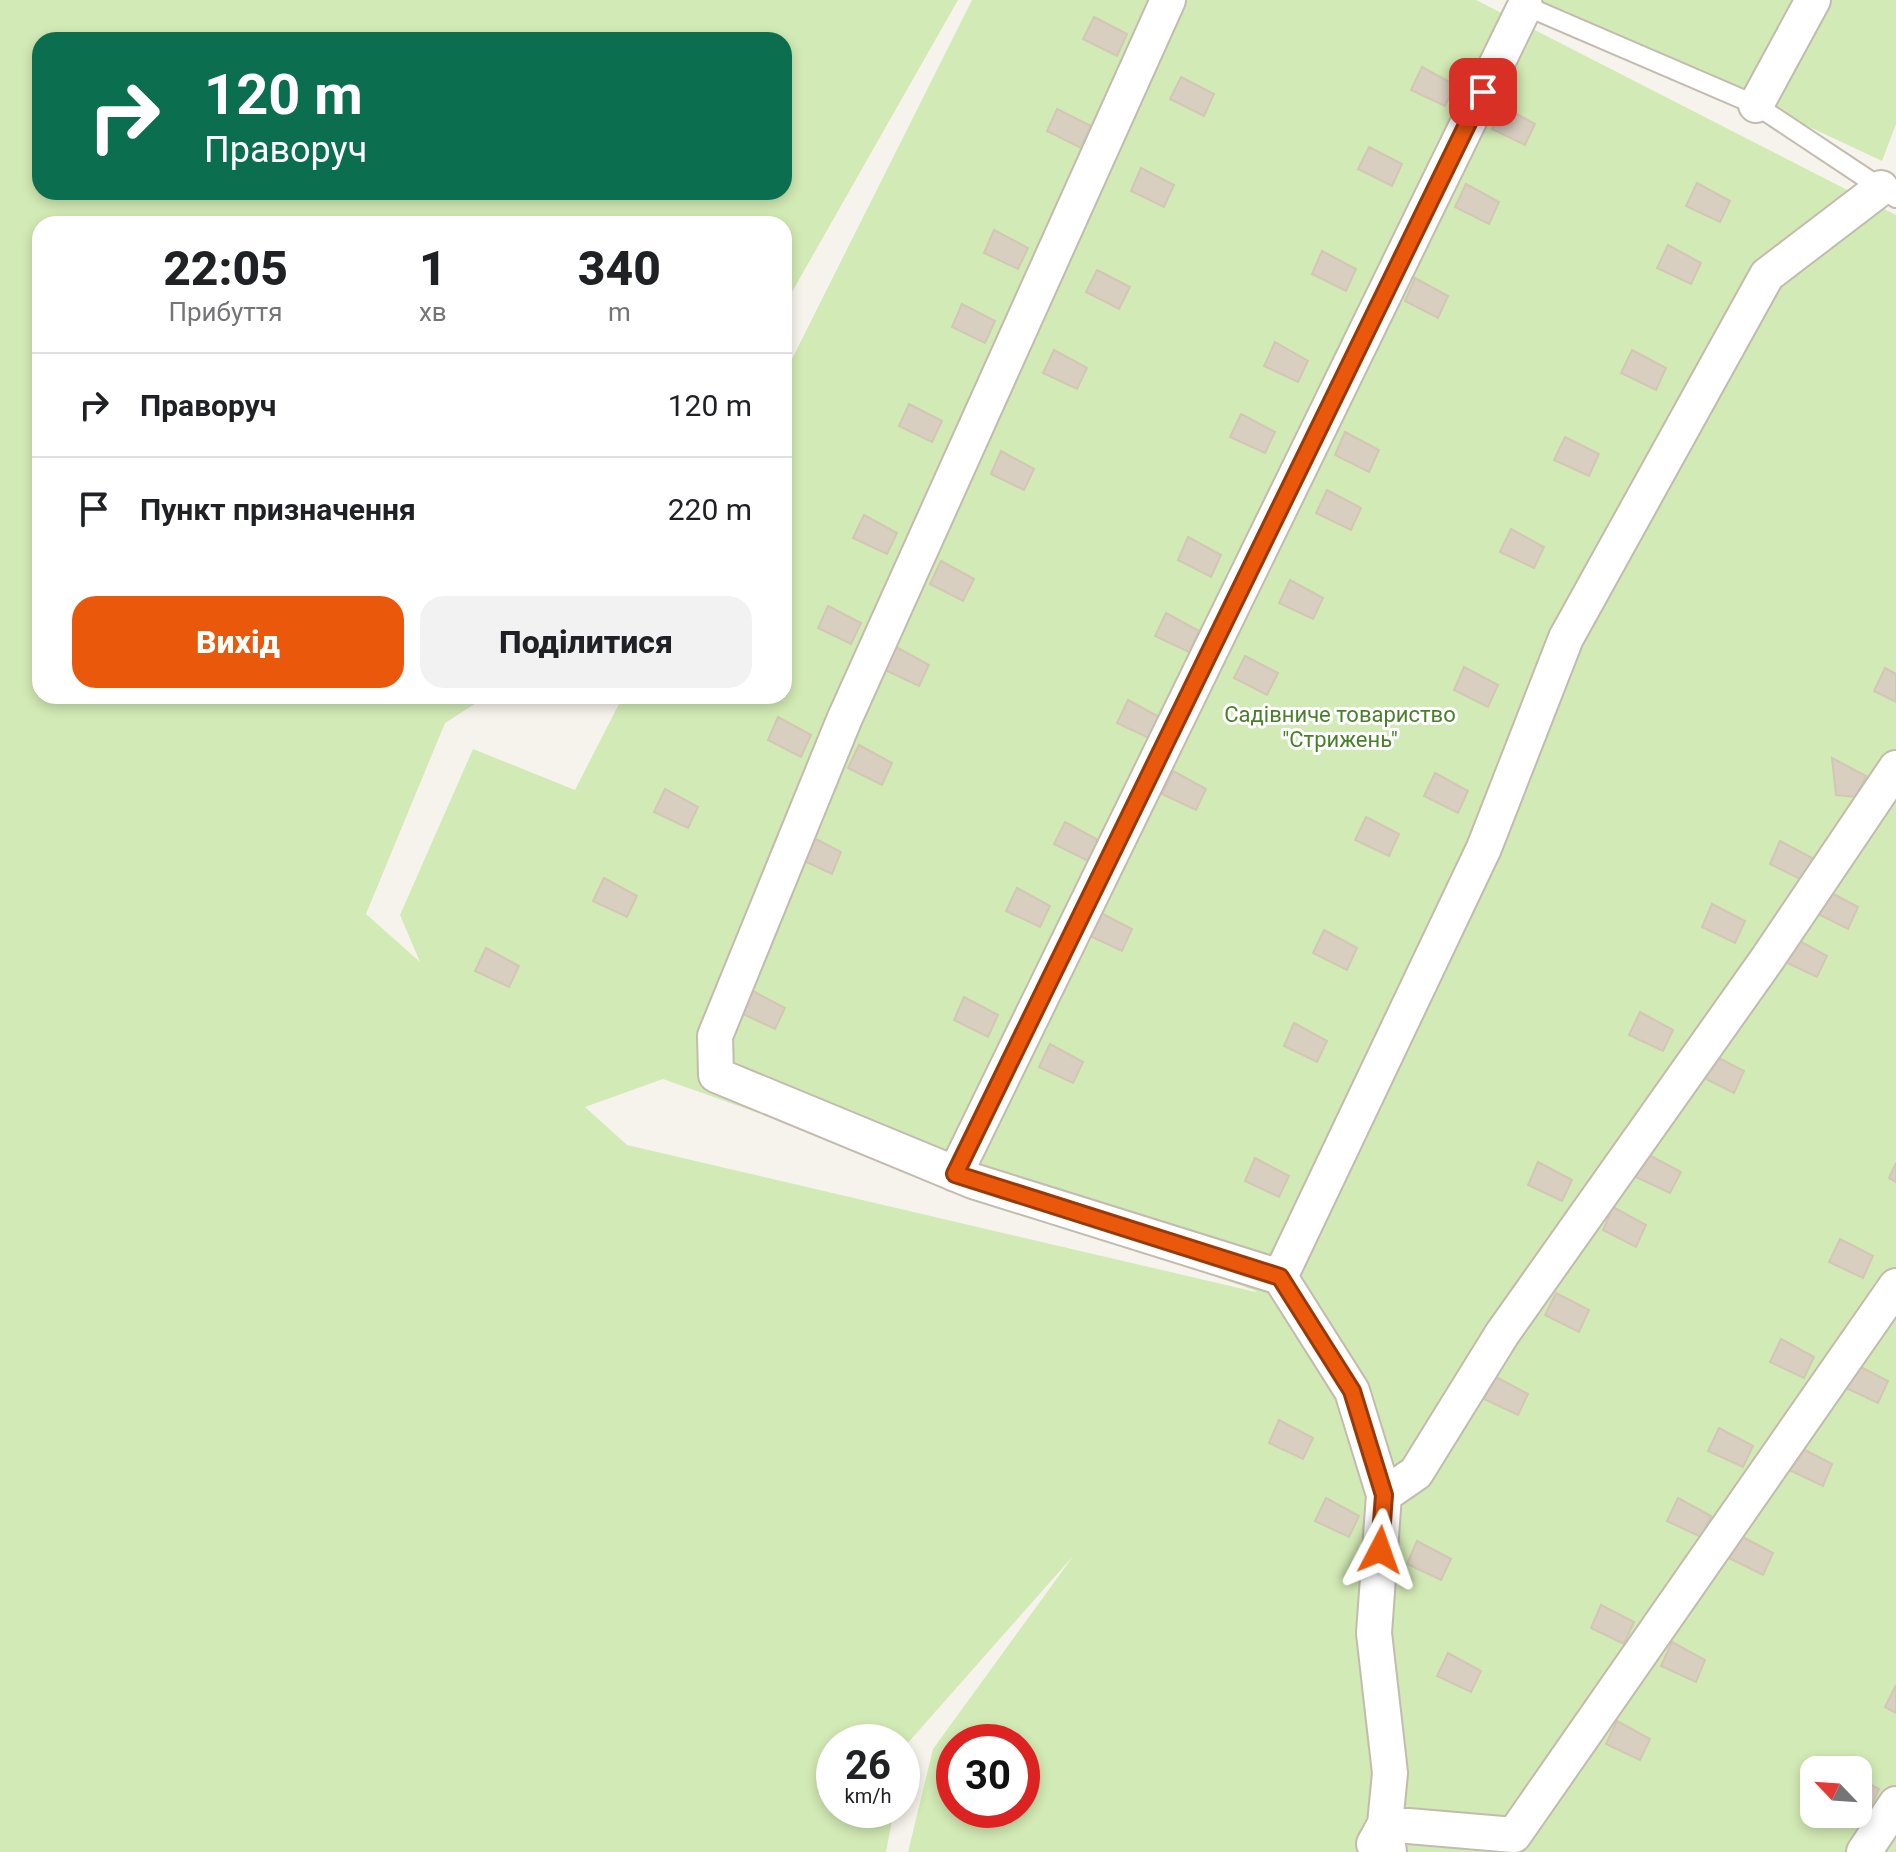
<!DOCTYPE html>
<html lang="uk">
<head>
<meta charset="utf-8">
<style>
	body { margin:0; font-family:Roboto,sans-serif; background:#f2f2f2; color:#202124; height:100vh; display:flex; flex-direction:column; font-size:30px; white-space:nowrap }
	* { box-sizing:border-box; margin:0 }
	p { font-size:26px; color:#757577 }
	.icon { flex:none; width:44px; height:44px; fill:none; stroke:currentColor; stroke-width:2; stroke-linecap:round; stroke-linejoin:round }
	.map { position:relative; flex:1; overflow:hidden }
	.details { position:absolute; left:32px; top:216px; width:760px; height:488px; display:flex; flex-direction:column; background:#fff; border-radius:24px; box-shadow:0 4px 12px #0003 }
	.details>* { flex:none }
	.banner { position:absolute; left:32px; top:32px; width:760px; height:168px; border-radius:24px; box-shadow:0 4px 12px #0003; background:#0b6e4f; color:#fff; overflow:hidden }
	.needle { width:52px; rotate:295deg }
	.controls { position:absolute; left:1800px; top:1756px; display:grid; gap:16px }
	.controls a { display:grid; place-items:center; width:72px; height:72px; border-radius:16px; background:#fff; box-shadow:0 4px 12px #0003; font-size:40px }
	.speed { position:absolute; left:816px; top:1724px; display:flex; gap:16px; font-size:40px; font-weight:700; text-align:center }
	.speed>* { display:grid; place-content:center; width:104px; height:104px; border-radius:50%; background:#fff; box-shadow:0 4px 12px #0003; line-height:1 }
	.speed small { font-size:20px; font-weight:400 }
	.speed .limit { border:12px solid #d22; background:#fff; color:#111 }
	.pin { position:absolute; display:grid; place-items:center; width:68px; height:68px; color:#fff; margin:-34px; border-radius:16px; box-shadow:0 4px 12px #0006 }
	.me { position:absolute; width:88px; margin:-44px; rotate:4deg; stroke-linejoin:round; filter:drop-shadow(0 0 6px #0008) }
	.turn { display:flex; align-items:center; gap:28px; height:168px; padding:0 40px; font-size:36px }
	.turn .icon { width:104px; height:104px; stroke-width:2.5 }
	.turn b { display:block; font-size:56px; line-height:68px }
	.eta { display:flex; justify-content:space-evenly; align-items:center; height:136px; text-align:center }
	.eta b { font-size:48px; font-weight:800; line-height:56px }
	.button { display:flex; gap:16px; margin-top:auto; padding:16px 40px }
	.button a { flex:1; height:92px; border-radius:24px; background:#ea580c; color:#fff; font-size:32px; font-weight:800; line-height:92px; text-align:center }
	.button a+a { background:#f2f2f2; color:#202124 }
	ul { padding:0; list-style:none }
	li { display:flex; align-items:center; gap:24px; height:104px; padding:0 40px; border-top:2px solid #e0e0e0 }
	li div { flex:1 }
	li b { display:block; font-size:30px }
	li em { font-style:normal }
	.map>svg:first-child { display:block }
</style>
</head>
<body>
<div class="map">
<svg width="1896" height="1852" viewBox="0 0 1896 1852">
	<rect width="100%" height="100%" fill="#f6f3ec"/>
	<path fill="#d2eab5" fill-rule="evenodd" d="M0,0H958L784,306V224H40V696H487L445,723L366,914L420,962L400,915L473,749L575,790L623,696H784V375L972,0H1476L1896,215V1852H908L933,1749L1074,1555L906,1745L902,1766V1742H834V1810H894L886,1852H0ZM40,40H784V192H40ZM663,1079L1256,1291V1292L627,1145L585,1107ZM954,1742H1022V1810H954ZM1814,1770H1858V1814H1814Z
		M1539,0H1896V124L1882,161Z"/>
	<path fill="#d8cfc1" stroke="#d3c7b4" stroke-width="2" d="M1094,17L1127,34L1117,56L1083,39Z
		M1422,67L1455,85L1445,106L1411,90Z
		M1181,77L1214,94L1204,116L1170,99Z
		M1502,106L1535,124L1525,145L1492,129Z
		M1057,109L1091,126L1081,148L1047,131Z
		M1369,147L1402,164L1392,186L1358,169Z
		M1141,168L1174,185L1164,207L1131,191Z
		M1697,183L1730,201L1720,222L1686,206Z
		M1466,184L1499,202L1489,224L1455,207Z
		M994,230L1028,248L1018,269L984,253Z
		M1668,245L1701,263L1691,284L1657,268Z
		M1322,251L1356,269L1346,291L1312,274Z
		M1097,270L1130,287L1119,309L1086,292Z
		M1415,278L1448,296L1438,318L1405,301Z
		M962,304L995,321L985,343L952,327Z
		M1275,342L1308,361L1298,382L1264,366Z
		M1054,350L1087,368L1077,389L1043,373Z
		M1632,350L1666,368L1656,390L1621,373Z
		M909,404L942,421L932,442L899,426Z
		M1241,414L1275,432L1265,453L1230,437Z
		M1345,432L1379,450L1369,472L1335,455Z
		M1565,437L1599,454L1589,476L1554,460Z
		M1001,451L1034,469L1024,490L991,474Z
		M1327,490L1361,508L1351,530L1316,513Z
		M864,515L897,533L887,554L853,538Z
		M1511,529L1544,547L1534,568L1500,552Z
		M1188,537L1221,555L1211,577L1178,560Z
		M941,561L974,579L963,601L930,584Z
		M1290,580L1323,598L1313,619L1279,603Z
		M828,606L861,623L851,644L818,628Z
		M1166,613L1199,631L1189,652L1155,636Z
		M896,647L929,665L919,686L885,670Z
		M1245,656L1278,673L1267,695L1234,678Z
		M1464,667L1498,685L1488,707L1454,690Z
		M1885,668L1896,674V702L1874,691Z
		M1128,700L1161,718L1151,739L1117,723Z
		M778,717L811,735L801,757L768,740Z
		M859,745L892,763L882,785L848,768Z
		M1832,758L1866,776L1856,797L1836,795Z
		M1173,771L1206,789L1196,810L1162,794Z
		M1435,773L1468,791L1458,813L1424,796Z
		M665,789L698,807L688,828L654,812Z
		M1366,817L1399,834L1389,856L1355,840Z
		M1065,822L1098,840L1088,861L1054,844Z
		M808,835L841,852L832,874L798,858Z
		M1780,841L1814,859L1804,881L1770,864Z
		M604,878L637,896L627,917L593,901Z
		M1017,888L1050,906L1040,927L1006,911Z
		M1824,889L1858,907L1848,929L1814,912Z
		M1712,904L1745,921L1735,943L1702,927Z
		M1099,912L1132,929L1122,951L1088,935Z
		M1324,930L1357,948L1347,970L1313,953Z
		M1794,938L1827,956L1817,977L1783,961Z
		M486,948L519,966L509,987L475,971Z
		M751,990L785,1008L775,1029L741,1013Z
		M964,997L998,1015L988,1037L954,1020Z
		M1640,1012L1673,1030L1663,1051L1629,1035Z
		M1294,1023L1327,1041L1317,1062L1284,1046Z
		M1050,1044L1083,1062L1073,1083L1039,1067Z
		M1711,1054L1744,1071L1734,1093L1700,1076Z
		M1647,1154L1681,1172L1670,1193L1636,1177Z
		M1255,1158L1289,1176L1279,1197L1245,1181Z
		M1538,1162L1572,1180L1562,1201L1528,1185Z
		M1896,1163V1182L1889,1178Z
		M1613,1207L1646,1225L1636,1247L1603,1230Z
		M1840,1239L1873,1256L1863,1278L1829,1262Z
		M1556,1293L1589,1310L1579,1332L1545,1315Z
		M1781,1339L1814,1357L1804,1378L1770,1362Z
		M1855,1364L1888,1381L1878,1403L1844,1387Z
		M1494,1376L1528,1394L1518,1415L1484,1399Z
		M1279,1420L1313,1438L1303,1459L1269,1443Z
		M1719,1428L1753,1446L1743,1467L1708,1451Z
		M1799,1447L1832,1464L1823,1486L1789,1470Z
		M1326,1498L1359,1516L1349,1537L1315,1521Z
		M1678,1498L1711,1516L1701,1537L1667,1521Z
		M1739,1535L1773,1553L1763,1575L1729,1558Z
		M1417,1541L1451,1559L1441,1580L1407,1564Z
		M1601,1605L1634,1622L1624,1644L1591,1628Z
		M1672,1642L1705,1660L1696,1682L1661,1666Z
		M1448,1653L1481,1671L1471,1692L1437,1676Z
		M1896,1685V1713L1885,1707Z
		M1617,1721L1650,1739L1640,1760L1606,1744Z
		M1858,1778L1879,1789L1869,1811L1858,1805Z"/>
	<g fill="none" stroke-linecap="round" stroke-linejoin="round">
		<g stroke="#c2bbae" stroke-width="22">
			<path id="service" d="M1519,3L1756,105L1896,198"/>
		</g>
		<g stroke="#c2bbae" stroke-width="38">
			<path id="minor" d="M1168,0L844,720L715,1036L716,1075L973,1181L1280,1277L1352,1391L1384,1495L1374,1633L1390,1773L1385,1824L1389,1852
				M1756,105L1813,0
				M955,1174L1525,6
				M1280,1277L1484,848L1566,638L1767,275L1881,188
				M1384,1495L1416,1473L1502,1334L1768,958L1896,768
				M1374,1844L1385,1824L1514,1835L1896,1286
				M1864,1852L1896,1804"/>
		</g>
		<use href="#service" stroke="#fff" stroke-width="18"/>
		<use href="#minor" stroke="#fff" stroke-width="34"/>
	</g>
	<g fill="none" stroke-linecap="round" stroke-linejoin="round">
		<g stroke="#983908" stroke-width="20">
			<path id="route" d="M1380,1550L1384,1495L1352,1391L1280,1277L955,1174L1483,92"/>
		</g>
		<use href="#route" stroke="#ea580c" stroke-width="14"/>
	</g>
	<g text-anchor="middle" stroke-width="6" stroke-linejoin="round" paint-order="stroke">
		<g font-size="22" fill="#4a7f2a" stroke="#fff">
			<text x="1340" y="722">Садівниче товариство<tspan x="1340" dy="25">"Стрижень"</tspan></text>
		</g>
	</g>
</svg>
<div class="controls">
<a><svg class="needle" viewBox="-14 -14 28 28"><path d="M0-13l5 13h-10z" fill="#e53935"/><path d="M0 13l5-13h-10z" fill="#757577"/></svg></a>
</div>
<div class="speed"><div>26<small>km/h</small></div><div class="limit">30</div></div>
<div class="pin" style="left:1483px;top:92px;background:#d93025"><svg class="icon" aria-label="arrive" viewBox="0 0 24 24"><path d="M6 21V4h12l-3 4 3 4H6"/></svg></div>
<svg class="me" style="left:1380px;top:1550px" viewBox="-20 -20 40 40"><path d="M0-17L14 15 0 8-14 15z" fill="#ea580c" stroke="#fff" stroke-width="4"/></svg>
<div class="banner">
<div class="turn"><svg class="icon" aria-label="right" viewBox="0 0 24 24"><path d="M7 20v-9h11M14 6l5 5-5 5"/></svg><div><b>120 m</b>Праворуч</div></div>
</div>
<section class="details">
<div class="eta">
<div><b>22:05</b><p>Прибуття</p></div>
<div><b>1</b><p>хв</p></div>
<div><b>340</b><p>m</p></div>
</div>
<ul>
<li><svg class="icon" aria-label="right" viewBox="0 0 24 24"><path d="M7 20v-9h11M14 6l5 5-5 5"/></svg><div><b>Праворуч</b></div><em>120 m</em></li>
<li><svg class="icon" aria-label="arrive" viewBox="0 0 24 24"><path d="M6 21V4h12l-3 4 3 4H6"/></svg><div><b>Пункт призначення</b></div><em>220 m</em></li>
</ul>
<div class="button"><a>Вихід</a><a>Поділитися</a></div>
</section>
</div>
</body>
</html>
